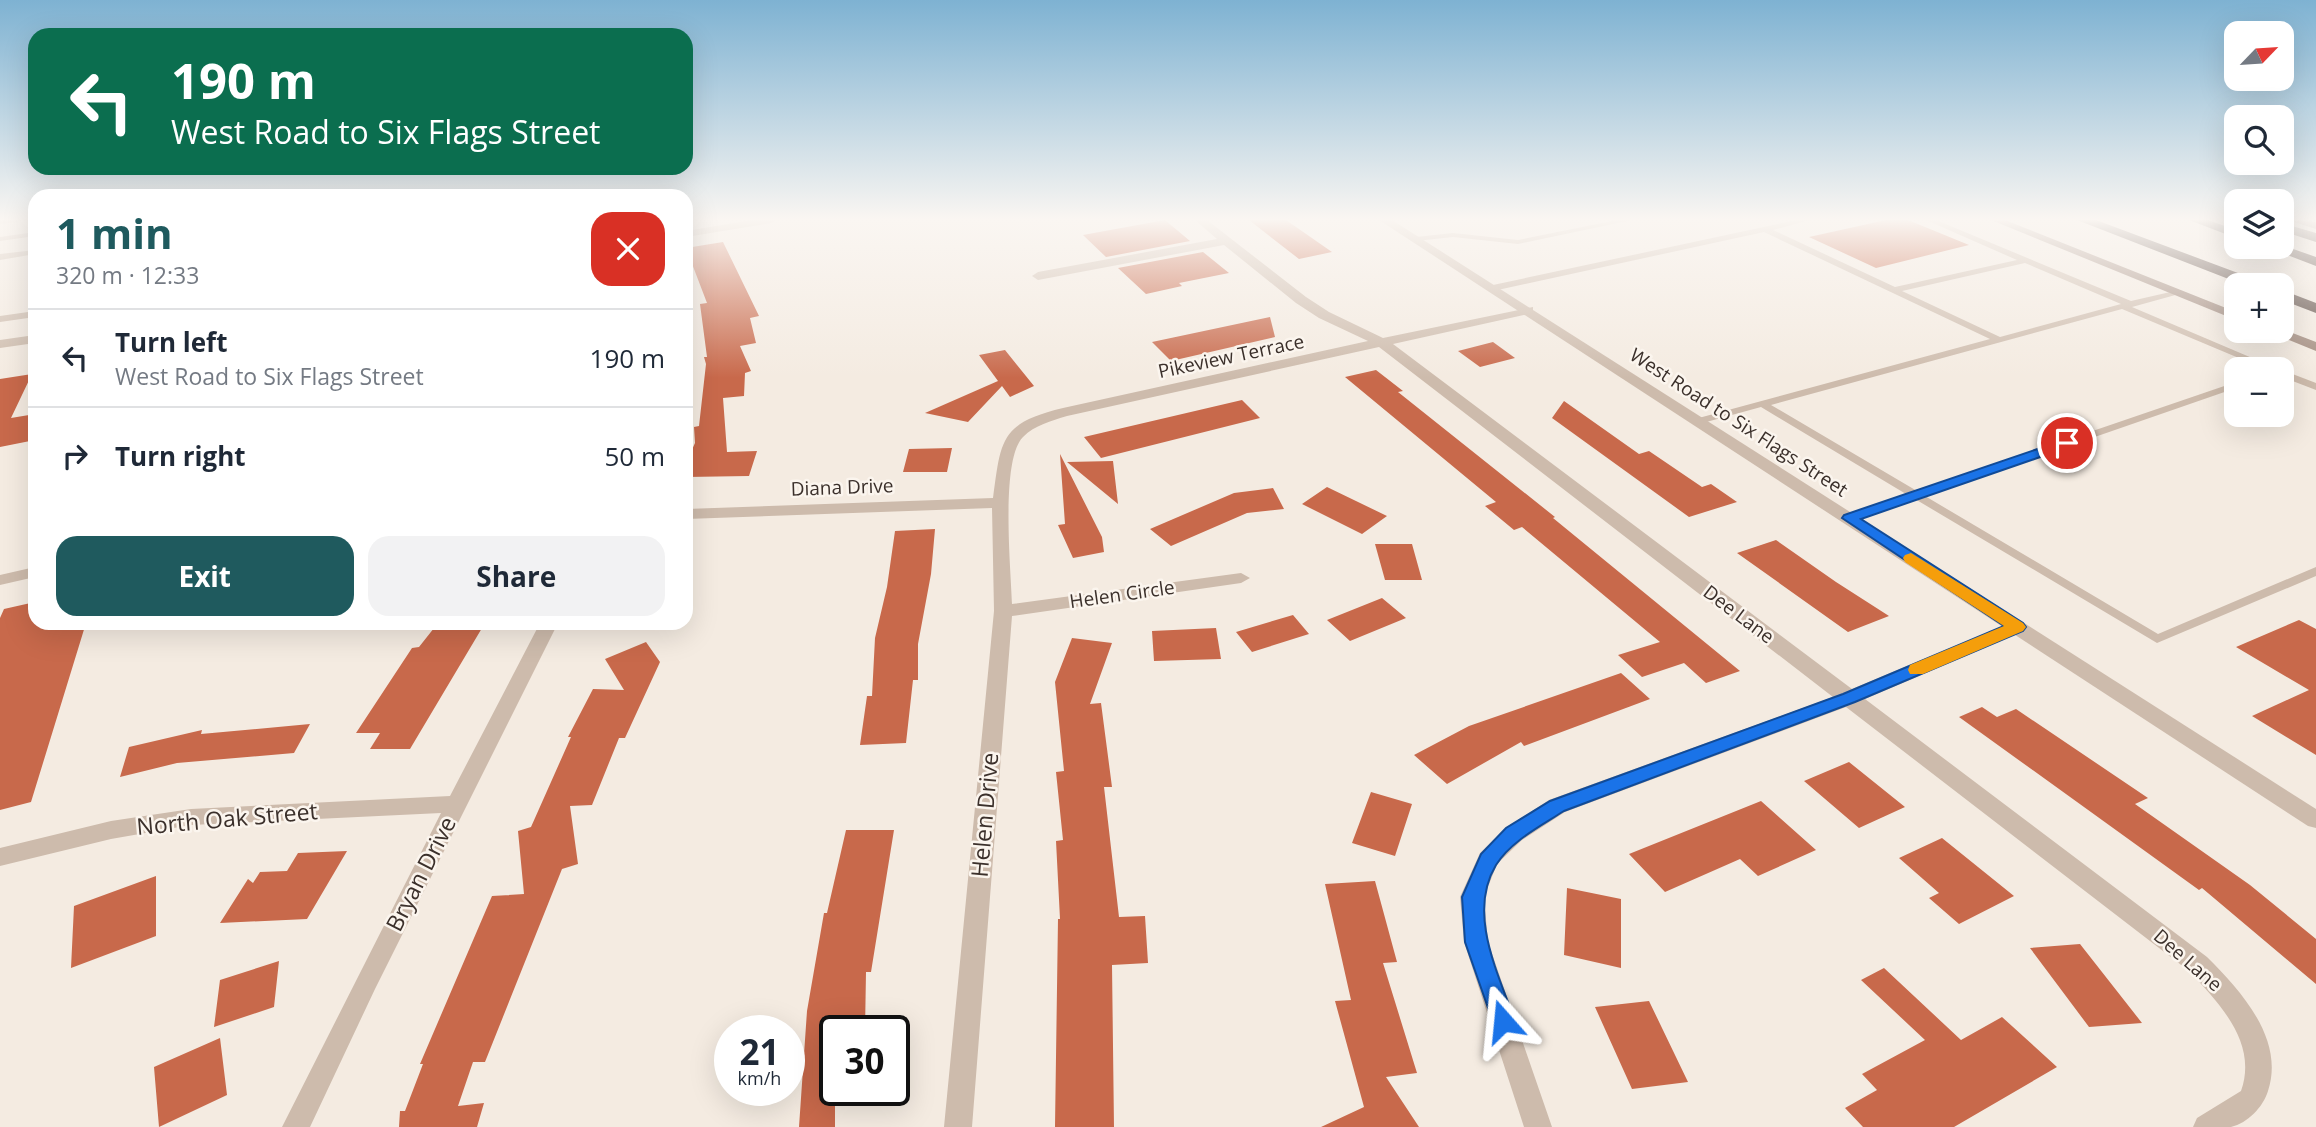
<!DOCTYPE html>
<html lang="en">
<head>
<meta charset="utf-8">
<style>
	body { margin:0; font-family:"Open Sans",sans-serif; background:#f2f2f3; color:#1f2937; height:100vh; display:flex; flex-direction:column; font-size:26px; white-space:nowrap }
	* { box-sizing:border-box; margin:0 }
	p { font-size:23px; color:#747a83 }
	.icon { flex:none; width:38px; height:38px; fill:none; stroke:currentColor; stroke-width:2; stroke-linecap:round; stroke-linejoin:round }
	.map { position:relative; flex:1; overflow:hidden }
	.sheet { position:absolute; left:28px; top:189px; width:665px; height:441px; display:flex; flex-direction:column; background:#fff; border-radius:21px; box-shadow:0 7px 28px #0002 }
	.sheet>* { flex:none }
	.top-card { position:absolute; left:28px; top:28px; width:665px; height:147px; border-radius:21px; box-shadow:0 7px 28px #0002; background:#0b6e4f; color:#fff; overflow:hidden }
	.needle { width:46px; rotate:65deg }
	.fabs { position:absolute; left:2224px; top:21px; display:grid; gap:14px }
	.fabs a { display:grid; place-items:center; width:70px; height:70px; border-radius:14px; background:#fff; box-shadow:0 7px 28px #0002; font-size:35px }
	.speed { position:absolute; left:714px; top:1015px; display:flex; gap:14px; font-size:35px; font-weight:700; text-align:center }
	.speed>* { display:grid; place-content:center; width:91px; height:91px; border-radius:50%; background:#fff; box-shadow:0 7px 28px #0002; line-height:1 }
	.speed small { font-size:18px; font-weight:400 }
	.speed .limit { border:4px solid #111; border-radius:10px; background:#fff; color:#111 }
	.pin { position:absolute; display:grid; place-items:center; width:60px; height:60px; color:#fff; margin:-30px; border:4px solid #fff; border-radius:50%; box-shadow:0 2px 7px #0007 }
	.me { position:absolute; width:77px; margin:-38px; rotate:342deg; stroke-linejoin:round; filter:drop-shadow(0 0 5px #0008) }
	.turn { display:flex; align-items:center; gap:24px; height:147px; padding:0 28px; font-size:32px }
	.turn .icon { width:91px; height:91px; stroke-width:2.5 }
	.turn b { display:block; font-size:49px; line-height:60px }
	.round { display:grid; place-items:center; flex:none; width:74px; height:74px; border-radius:21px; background:#f2f2f3 }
	.overview { display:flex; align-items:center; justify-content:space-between; height:119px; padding:0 28px }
	h1 { font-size:42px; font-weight:700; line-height:52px; color:#1f5a5e }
	.action { display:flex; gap:14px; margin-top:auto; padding:14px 28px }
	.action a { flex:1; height:80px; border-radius:21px; background:#1f5a5e; color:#fff; font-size:28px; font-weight:700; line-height:80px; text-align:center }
	.action a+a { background:#f2f2f3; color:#1f2937 }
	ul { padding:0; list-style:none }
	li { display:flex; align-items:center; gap:21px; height:98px; padding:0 28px; border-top:2px solid #e0e1e3 }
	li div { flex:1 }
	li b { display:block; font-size:26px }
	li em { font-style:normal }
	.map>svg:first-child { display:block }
</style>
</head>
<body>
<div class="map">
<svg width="2316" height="1127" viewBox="0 0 2316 1127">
	<rect width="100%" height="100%" fill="#f4ebe1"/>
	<path fill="#c8694b" d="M1165,220L1190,241L1106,257L1083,235Z
		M1249,220H1286L1332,252L1299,259Z
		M1886,220H1908L1969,245L1876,268L1809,237Z
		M723,242L759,316L750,318L756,343L740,346L751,371L745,373L744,396L723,398L727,452L757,451L749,476L686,477V463L695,443L694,427L699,426L706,364L704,357H707L700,304L707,303L686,248Z
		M1203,252L1229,273L1179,283L1182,286L1146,294L1118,268Z
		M1270,317L1275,337L1171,361L1152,342Z
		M1493,342L1515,358L1480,367L1458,351Z
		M1005,350L1034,386L1010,397L1002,386L968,422L925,413L998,381L979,355Z
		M1376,370L1403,391L1398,392L1555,517L1553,518L1740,671L1706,683L1684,663L1642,677L1618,655L1660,642L1522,527L1514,530L1485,506L1496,502L1345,377Z
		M32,374L11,418L35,414V440L0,447V379Z
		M1242,400L1260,418L1101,458L1084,437Z
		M1564,401L1639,454L1649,451L1702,487L1711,484L1737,502L1689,517L1552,418Z
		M952,448L947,472H903L909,449Z
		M1060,454L1102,537L1104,552L1073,558L1058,525L1065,524Z
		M1113,461L1118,504L1067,462Z
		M1327,487L1387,516L1362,534L1302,504Z
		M1273,488L1284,509L1247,513L1171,546L1150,529L1234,493Z
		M935,529L931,574L918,644V680H913L906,743L860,745L867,696H872L875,638L887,587L895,531Z
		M1776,540L1836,582L1889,616L1848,632L1737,553Z
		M1375,544H1412L1422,580H1385Z
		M1382,598L1406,618L1350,641L1327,620Z
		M35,602V623H86L31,802L0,810V618L4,609Z
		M1293,615L1309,634L1252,652L1236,632Z
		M2299,620L2316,629V755L2252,716L2309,690L2236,647Z
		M438,623H485L410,749H370L380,733H356L412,648L419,647Z
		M1216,628L1221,659L1154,661L1152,631Z
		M1072,638L1112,643L1090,704L1101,703L1112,787H1104L1119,917L1145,916L1148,963L1112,965L1114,1127H1055L1058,919H1060L1056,841L1063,840L1056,772L1064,771L1055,682Z
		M646,642L660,662L625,738H619L592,805L570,806L578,864L562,869L485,1062H473L458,1106L484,1103L477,1127H399L400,1111H405L423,1064H420L492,896L524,894L518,831L531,827L571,737H568L593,689L624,690L605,659Z
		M1621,673L1650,699L1524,746L1521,742L1447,784L1414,755L1469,726Z
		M1982,707L1997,717L2016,709L2148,798L2135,804L2250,885L2316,939V984L2202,888L2199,890L1959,717Z
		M310,724L294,753L177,763L120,777L129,747L202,730L201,734Z
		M1849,762L1905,807L1859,828L1804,781Z
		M1371,792L1412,804L1395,856L1352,843Z
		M1761,801L1816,850L1758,876L1740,859L1665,892L1629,854Z
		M846,830H894L871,972H866L865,1031H835V1127H799L807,1011L824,913H827Z
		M1942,838L2014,896L1959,924L1929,898L1939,893L1899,858Z
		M347,851L307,919L220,923L248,879L253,883L260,872L287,871L298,853Z
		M156,876V936L71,968L74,906Z
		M1375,881L1397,962L1383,963L1417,1073L1386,1077L1419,1127H1321L1364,1107L1335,1001L1351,1000L1325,884Z
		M1567,888L1621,899V968L1564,955Z
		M2080,944L2142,1023L2089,1027L2030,948Z
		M279,961L274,1007L214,1027L220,980Z
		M1884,968L1961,1040L2002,1017L2057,1067L1954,1127H1863L1845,1108L1877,1090L1862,1074L1925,1040L1861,980Z
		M1649,1001L1688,1082L1632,1089L1595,1007Z
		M220,1038L227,1095L159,1127L154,1067Z"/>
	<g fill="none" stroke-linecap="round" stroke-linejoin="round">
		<path fill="#cdbbac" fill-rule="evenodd" d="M0,220H22L18,222L0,224Z
			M1617,220H1632L1518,244L1453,237L1416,241L1412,239L1416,237L1453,233L1518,240Z
			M1796,220H1810L1773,230L1895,287L2017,260L1926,220H1936L2131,301L2179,290V294L2132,307L2278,369H2265L2122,309L1771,405L1917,491L2236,382V388L1925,496L2158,634L2316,567V576L2157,643L1915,499L1853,520H1845L1843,518L1845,516L1906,494L1761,407L1699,424L1694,421L1695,419L1990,339L1764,232L1493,291L1489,288L1493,285ZM2025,263L2121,304L2000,337L1902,291Z
			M35,232V236L0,241V237Z
			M35,250V254L0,260V254Z
			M35,311V317L0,322V316Z
			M2282,370L2316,383V390L2282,377Z"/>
		<path fill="#cdbbac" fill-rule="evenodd" d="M752,220H777L771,223L686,237V231Z
			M1195,220H1207L1306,297L1329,312L1383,338L1533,307V313L1393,344L1852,689L2010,623H2024L2026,627L2024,631L1865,699L2207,957C2241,991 2285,1039 2268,1091C2263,1107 2248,1123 2231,1127C2220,1127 2205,1127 2193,1127L2197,1118L2241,1091C2258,1043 2220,1004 2189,971L1846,707L1565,812L1522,840L1497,864L1484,897L1488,942L1552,1127H1524L1464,942L1460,897L1480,853L1506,828L1549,800L1833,697L1379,347L1067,416C1051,421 1035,425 1023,437C1000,460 1011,570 1012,604L1241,573L1250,578L1241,583L1012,616L972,1127H944L994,611L992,508L686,519V509L993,498C1001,440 1000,423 1063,408L1368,341L1319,318L1296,303L1224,245L1038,280L1032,276L1038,272L1217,239Z
			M35,335V343L0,348V340Z
			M35,567V577L0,585V575Z
			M540,623H558L375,989L310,1127H282L441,813L191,825L111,839L0,866V848L111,821L191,809L450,796Z"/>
		<path fill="#cdbbac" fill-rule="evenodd" d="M1379,220H1392L2316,809V828L2308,826Z"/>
		<path fill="#a18a7d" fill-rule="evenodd" d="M1991,220H2005L2236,312V320Z
			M2292,220L2316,222V229L2294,222Z
			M2282,329L2316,342V351L2267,331Z"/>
		<path fill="#5c4a42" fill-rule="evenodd" d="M2077,220H2096L2262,282L2264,285H2244Z
			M2189,220H2208L2236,230V238Z
			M2282,223L2316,233V242L2282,231Z
			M2282,245L2316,257V266L2266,247Z
			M2282,290L2316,303V313L2282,300Z"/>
	</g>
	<linearGradient id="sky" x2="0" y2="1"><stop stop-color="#7eb2d2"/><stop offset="0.58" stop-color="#faf6f2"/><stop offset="1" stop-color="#faf6f2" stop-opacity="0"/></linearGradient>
	<rect width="2316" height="378" fill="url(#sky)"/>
	<path fill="#1a73e8" stroke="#114b97" stroke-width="2" d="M2067,439L2074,443L2072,446L1861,519L2023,623L2026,627L2023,631L1855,702L1564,811C1541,826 1511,841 1496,865C1467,913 1498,973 1515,1021L1511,1028L1503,1031L1495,1028L1465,942L1462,897L1481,854L1506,828L1550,801L1843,694L2004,626L1842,518L1844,515Z"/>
	<path fill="#f59e0b" d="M1911,553L2023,623L2026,627L2023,631L1923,674H1910L1908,670L1910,665L2004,626L1905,562L1903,558L1905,555Z"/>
	<g text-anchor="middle" stroke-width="5" stroke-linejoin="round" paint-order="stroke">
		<g font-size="19" fill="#3b302b" stroke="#fbf5ee">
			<text transform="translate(1231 356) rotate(-12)" y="7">Pikeview Terrace</text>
			<text transform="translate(1739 422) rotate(33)" y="7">West Road to Six Flags Street</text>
			<text transform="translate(842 487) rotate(-2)" y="7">Diana Drive</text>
			<text transform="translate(1122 594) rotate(-8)" y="7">Helen Circle</text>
			<text transform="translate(1739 614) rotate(37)" y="7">Dee Lane</text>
			<text transform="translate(2188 960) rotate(41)" y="7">Dee Lane</text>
		</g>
		<g font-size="23" fill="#3b302b" stroke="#fbf5ee">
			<text transform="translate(985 815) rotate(-85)" y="8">Helen Drive</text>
			<text transform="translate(227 819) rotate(-5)" y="8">North Oak Street</text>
			<text transform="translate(421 874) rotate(-63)" y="8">Bryan Drive</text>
		</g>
	</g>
</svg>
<div class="fabs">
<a><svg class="needle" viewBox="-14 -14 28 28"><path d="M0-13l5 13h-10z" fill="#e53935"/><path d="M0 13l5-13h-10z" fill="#747a83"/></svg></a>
<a><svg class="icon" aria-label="search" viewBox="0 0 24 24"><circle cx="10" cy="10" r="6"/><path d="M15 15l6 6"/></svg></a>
<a><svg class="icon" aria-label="layers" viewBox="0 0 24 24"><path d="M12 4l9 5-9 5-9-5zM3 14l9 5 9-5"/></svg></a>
<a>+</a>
<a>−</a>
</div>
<div class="speed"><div>21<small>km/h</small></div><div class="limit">30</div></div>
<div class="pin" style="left:2067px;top:443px;background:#d93025"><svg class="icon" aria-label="arrive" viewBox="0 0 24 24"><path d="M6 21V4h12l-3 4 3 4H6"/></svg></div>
<svg class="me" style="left:1503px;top:1021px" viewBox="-20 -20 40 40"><path d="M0-17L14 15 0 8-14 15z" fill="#1a73e8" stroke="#fff" stroke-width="4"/></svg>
<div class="top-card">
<div class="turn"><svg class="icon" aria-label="left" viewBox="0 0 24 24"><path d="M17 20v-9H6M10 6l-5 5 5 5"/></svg><div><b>190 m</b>West Road to Six Flags Street</div></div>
</div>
<section class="sheet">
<div class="overview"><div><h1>1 min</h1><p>320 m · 12:33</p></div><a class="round" style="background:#d93025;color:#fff"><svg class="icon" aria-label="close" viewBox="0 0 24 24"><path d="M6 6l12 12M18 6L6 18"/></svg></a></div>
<ul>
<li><svg class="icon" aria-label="left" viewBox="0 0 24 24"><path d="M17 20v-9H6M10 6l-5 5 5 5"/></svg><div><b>Turn left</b><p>West Road to Six Flags Street</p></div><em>190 m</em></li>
<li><svg class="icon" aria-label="right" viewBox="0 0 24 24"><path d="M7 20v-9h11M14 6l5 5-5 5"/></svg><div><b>Turn right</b></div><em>50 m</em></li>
</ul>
<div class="action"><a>Exit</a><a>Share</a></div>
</section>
</div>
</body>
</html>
